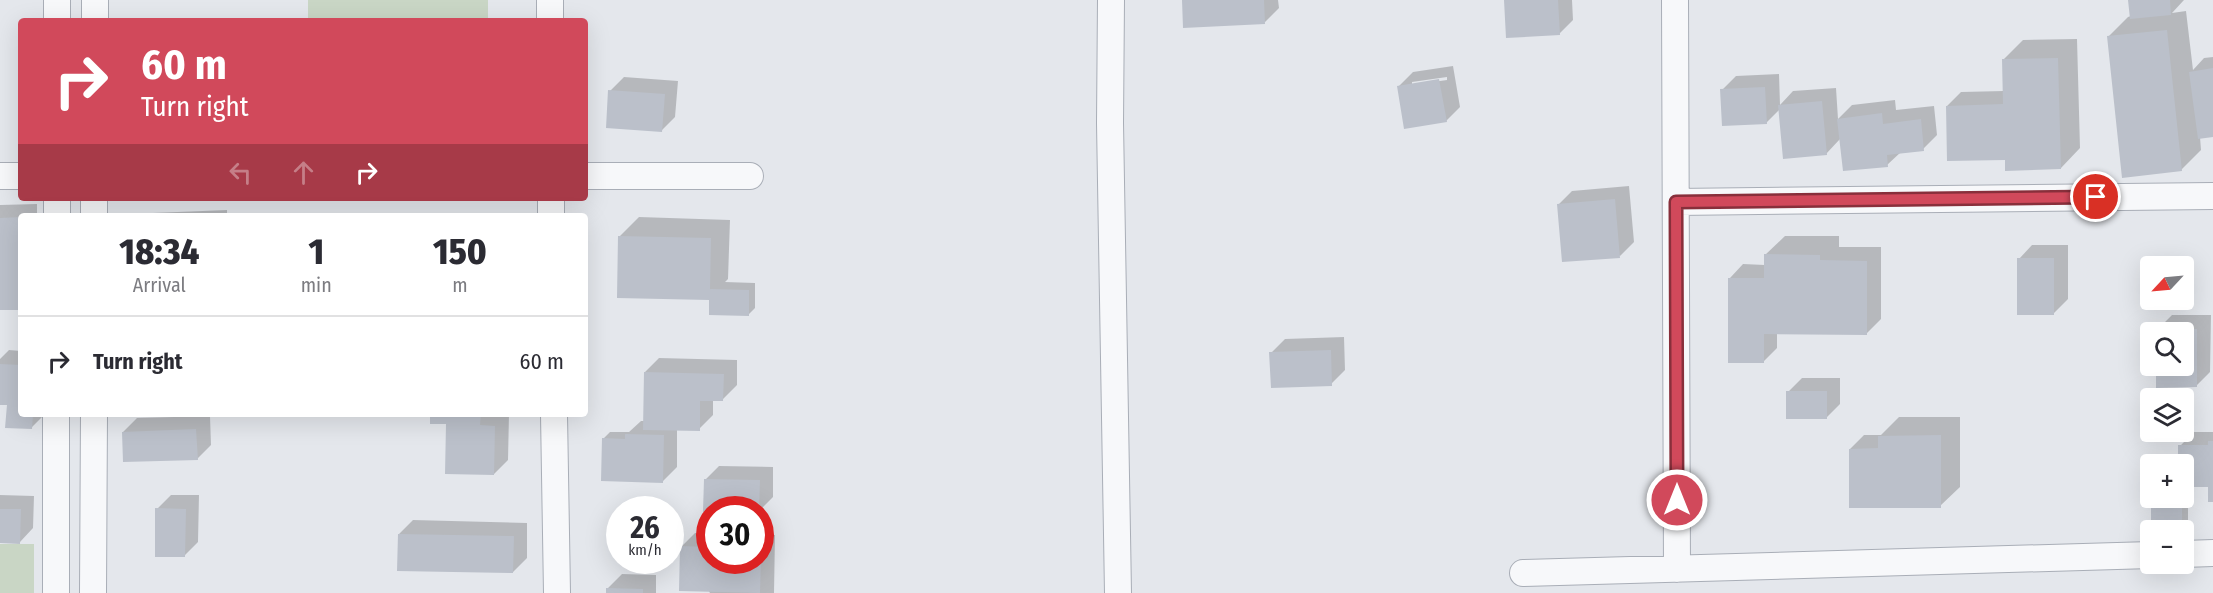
<!DOCTYPE html>
<html lang="en">
<head>
<meta charset="utf-8">
<style>
	body { margin:0; font-family:"Fira Sans Condensed",sans-serif; background:#f7f7f7; color:#2b2b33; height:100vh; display:flex; flex-direction:column; font-size:22px; white-space:nowrap }
	* { box-sizing:border-box; margin:0 }
	p { font-size:20px; color:#7c7c81 }
	.icon { flex:none; width:33px; height:33px; fill:none; stroke:currentColor; stroke-width:2; stroke-linecap:round; stroke-linejoin:round }
	.map { position:relative; flex:1; overflow:hidden }
	.drawer { position:absolute; left:18px; top:213px; width:570px; height:204px; display:flex; flex-direction:column; background:#fff; border-radius:6px; box-shadow:0 6px 24px #0002 }
	.drawer>* { flex:none }
	.hud { position:absolute; left:18px; top:18px; width:570px; height:183px; border-radius:6px; box-shadow:0 6px 24px #0002; background:#d1495b; color:#fff; overflow:hidden }
	.needle { width:39px; rotate:244deg }
	.tools { position:absolute; left:2140px; top:256px; display:grid; gap:12px }
	.tools a { display:grid; place-items:center; width:54px; height:54px; border-radius:6px; background:#fff; box-shadow:0 6px 24px #0002; font-size:30px }
	.speed { position:absolute; left:606px; top:496px; display:flex; gap:12px; font-size:30px; font-weight:700; text-align:center }
	.speed>* { display:grid; place-content:center; width:78px; height:78px; border-radius:50%; background:#fff; box-shadow:0 6px 24px #0002; line-height:1 }
	.speed small { font-size:15px; font-weight:400 }
	.speed .limit { border:9px solid #d22; background:#fff; color:#111 }
	.pin { position:absolute; display:grid; place-items:center; width:51px; height:51px; color:#fff; margin:-26px; border:3px solid #fff; border-radius:50%; box-shadow:0 2px 6px #0007 }
	.me { position:absolute; width:66px; margin:-33px; rotate:0deg; stroke-linejoin:round; filter:drop-shadow(0 0 4px #0008) }
	.turn { display:flex; align-items:center; gap:21px; height:126px; padding:0 24px; font-size:27px }
	.turn .icon { width:78px; height:78px; stroke-width:2.5 }
	.turn b { display:block; font-size:42px; line-height:51px }
	.lanes { display:flex; align-items:center; height:57px; padding:0 24px; background:#0003; justify-content:center; gap:30px; direction:ltr }
	.lanes .off { opacity:.35 }
	.eta { display:flex; justify-content:space-evenly; align-items:center; height:102px; text-align:center }
	.eta b { font-size:36px; font-weight:800; line-height:42px }
	ul { padding:0; list-style:none }
	li { display:flex; align-items:center; gap:18px; height:90px; padding:0 24px; border-top:2px solid #e1e1e2 }
	li div { flex:1 }
	li b { display:block; font-size:22px }
	li em { font-style:normal }
	.map>svg:first-child { display:block }
</style>
</head>
<body>
<div class="map">
<svg width="2213" height="593" viewBox="0 0 2213 593">
	<rect width="100%" height="100%" fill="#e4e7ec"/>
	<path fill="#c9d6c5" d="M308,0H488V21H308Z
		M0,544H34V593H0Z"/>
	<path fill="#0003" fill-rule="evenodd" d="M1183,0H1278L1279,8L1265,22Z
		M1505,0H1572L1573,20L1559,34Z
		M2129,0H2184L2172,13L2186,11L2193,70L2204,58L2213,57V135L2200,137L2201,150L2181,170L2109,36L2128,17L2131,16Z
		M2077,39L2080,148L2061,168L1947,106L1961,92L2004,91L2003,60L2023,40Z
		M1453,66L1460,107L1446,121L1399,86L1413,72ZM1447,77V80L1412,85V82Z
		M1779,74L1780,105L1793,91L1836,88L1838,119L1852,105L1895,100L1896,110L1934,106L1937,135L1923,149L1901,152L1887,165L1840,139L1826,154L1780,109L1766,123L1722,90L1736,76Z
		M624,77L678,81L675,117L661,131L610,91Z
		M1629,186L1634,242L1620,256L1558,205L1572,191Z
		M37,204V216H21V308L0,309V205Z
		M227,210V216H125L128,214Z
		M639,217L730,220L728,279L725,282L755,283V308L748,315L711,296L619,237Z
		M1785,236H1839V247H1881V319L1867,333H1777V348L1763,362L1730,278L1743,264L1765,265V255Z
		M2032,245H2068V299L2054,313L2019,259Z
		M2172,315H2211L2210,372L2196,386L2158,366H2184V333H2158V329Z
		M1344,337L1345,370L1331,384L1271,353L1285,339Z
		M9,350L21,351V414H45L31,428L8,404H0V359Z
		M659,358L737,360V385L723,399H713V415L699,429H677V467L663,481L603,439L610,432H629L641,421H644L645,372Z
		M1802,378H1840V404L1826,418L1788,392Z
		M432,414H509L508,460L494,474L448,423Z
		M210,416L211,445L197,459L123,432L137,418Z
		M1899,417H1960V487L1940,506L1850,449L1864,435H1881Z
		M2194,432H2213V501L2210,485H2184V465H2180V446Z
		M719,466L773,467V497L760,510H705V480Z
		M0,495L34,496L33,528L20,542H0Z
		M171,495H199L198,542L184,556L157,509Z
		M2188,497V524L2181,531H2152V504L2159,498Z
		M413,520L527,523V558L513,572L399,534Z
		M695,533H710V561H760V534L775,535L774,593H710L681,547Z
		M622,574L656,575V593H608V588Z"/>
	<path fill="#bbc0ca" d="M1182,0H1264L1265,24L1183,28Z
		M1504,0H1558L1560,35L1506,38Z
		M2128,0H2170L2171,15L2130,19Z
		M2167,30L2182,171L2122,178L2107,36Z
		M2058,58L2061,169L2005,171V160L1947,161L1946,106L2003,104L2002,59Z
		M2213,68V137L2198,139L2189,72Z
		M1439,79L1447,122L1404,129L1397,86Z
		M1765,87L1767,124L1722,126L1720,89Z
		M608,90L665,94L662,132L606,128Z
		M1822,101L1827,155L1783,159L1778,105Z
		M1882,113L1883,124L1921,119L1924,151L1887,155L1888,167L1843,171L1837,119Z
		M1615,199L1620,258L1562,262L1557,204Z
		M21,217V310H0V218Z
		M618,236L711,238L710,289L749,290V316L709,315V300L617,298Z
		M1764,254L1820,255V260L1867,261V335L1764,334V363H1728V278H1764Z
		M2017,258H2054V315H2017Z
		M2156,328L2197,329V387L2156,388V366H2184V333H2156Z
		M1331,350L1332,386L1271,388L1269,352Z
		M0,364L21,365V414H33L32,429L5,428L7,405H0Z
		M644,372L724,374L723,401H700V431L643,430Z
		M1786,391H1827V419H1786Z
		M430,414H481L480,425L495,426L494,475L445,474L446,424H430Z
		M196,429L198,460L123,462L122,432Z
		M625,434L664,435L663,483L601,481L602,438L625,439Z
		M1941,435V508H1849V449L1878,448V436Z
		M2208,441H2213V502H2208V487H2184V465H2178V445H2208Z
		M704,479L760,480L759,510L703,512Z
		M2151,504H2182V531H2151Z
		M155,508L186,509L185,557H155Z
		M0,509H21L20,544L0,543Z
		M398,534L514,536L513,573L397,571Z
		M680,546L710,547V561H761L760,593L679,591Z
		M606,588L643,589V593H606Z"/>
	<g fill="none" stroke-linecap="round" stroke-linejoin="round">
		<g stroke="#a9aeb7" stroke-width="28">
			<path id="street" d="M550,0V21
				M1111,0L1110,123L1118,593
				M1675,0L1677,569
				M57,21V0
				M95,21V0
				M0,176H21
				M585,176H750
				M551,198V216
				M1676,202L2213,196
				M57,216V198
				M94,216V198
				M554,414L557,593
				M2184,554L2213,553
				M1523,573L2151,555
				M56,593V414
				M93,593L94,414"/>
		</g>
		<use href="#street" stroke="#f7f8fa" stroke-width="26"/>
	</g>
	<g fill="none" stroke-linecap="round" stroke-linejoin="round">
		<g stroke="#882f3b" stroke-width="15">
			<path id="route" d="M1677,500L1676,202L2096,197"/>
		</g>
		<use href="#route" stroke="#d1495b" stroke-width="10"/>
	</g>
</svg>
<div class="tools">
<a><svg class="needle" viewBox="-14 -14 28 28"><path d="M0-13l5 13h-10z" fill="#e53935"/><path d="M0 13l5-13h-10z" fill="#7c7c81"/></svg></a>
<a><svg class="icon" aria-label="search" viewBox="0 0 24 24"><circle cx="10" cy="10" r="6"/><path d="M15 15l6 6"/></svg></a>
<a><svg class="icon" aria-label="layers" viewBox="0 0 24 24"><path d="M12 4l9 5-9 5-9-5zM3 14l9 5 9-5"/></svg></a>
<a>+</a>
<a>−</a>
</div>
<div class="speed"><div>26<small>km/h</small></div><div class="limit">30</div></div>
<div class="pin" style="left:2096px;top:197px;background:#d93025"><svg class="icon" aria-label="arrive" viewBox="0 0 24 24"><path d="M6 21V4h12l-3 4 3 4H6"/></svg></div>
<svg class="me" style="left:1677px;top:500px" viewBox="-20 -20 40 40"><circle r="17" fill="#d1495b" stroke="#fff" stroke-width="3"/><path d="M0-11L8 9 0 5-8 9z" fill="#fff"/></svg>
<div class="hud">
<div class="turn"><svg class="icon" aria-label="right" viewBox="0 0 24 24"><path d="M7 20v-9h11M14 6l5 5-5 5"/></svg><div><b>60 m</b>Turn right</div></div>
<div class="lanes"><svg class="icon off" aria-label="left" viewBox="0 0 24 24"><path d="M17 20v-9H6M10 6l-5 5 5 5"/></svg><svg class="icon off" aria-label="ahead" viewBox="0 0 24 24"><path d="M12 20V5M6 11l6-6 6 6"/></svg><svg class="icon" aria-label="right" viewBox="0 0 24 24"><path d="M7 20v-9h11M14 6l5 5-5 5"/></svg></div>
</div>
<section class="drawer">
<div class="eta">
<div><b>18:34</b><p>Arrival</p></div>
<div><b>1</b><p>min</p></div>
<div><b>150</b><p>m</p></div>
</div>
<ul>
<li><svg class="icon" aria-label="right" viewBox="0 0 24 24"><path d="M7 20v-9h11M14 6l5 5-5 5"/></svg><div><b>Turn right</b></div><em>60 m</em></li>
</ul>
</section>
</div>
</body>
</html>
